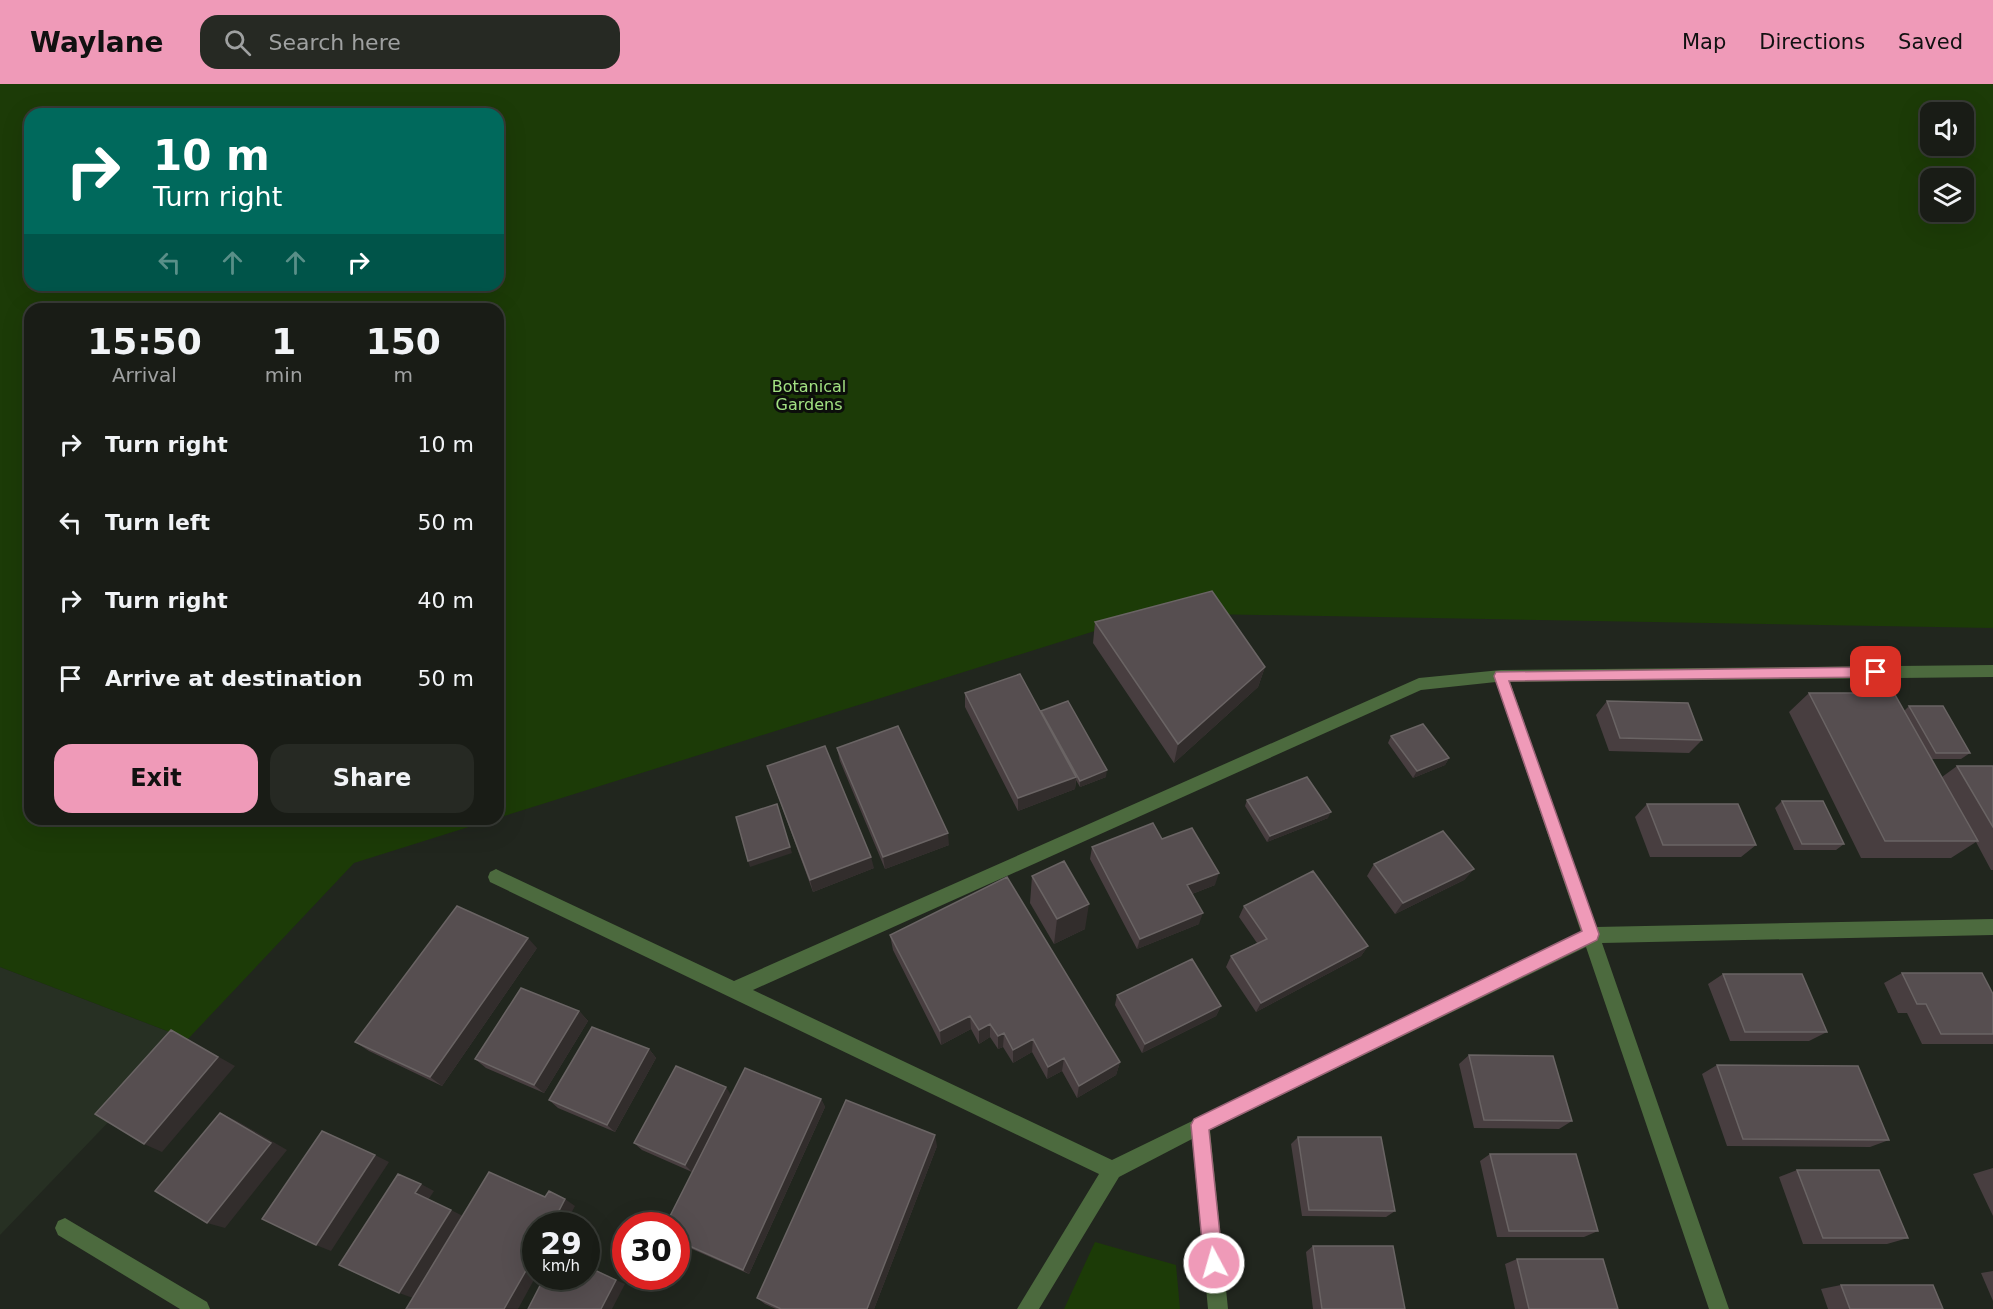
<!DOCTYPE html>
<html lang="en">
<head>
<meta charset="utf-8">
<style>
	body { margin:0; font-family:"DejaVu Sans",sans-serif; background:#262923; color:#f1f3f6; height:100vh; display:flex; flex-direction:column; font-size:22px; white-space:nowrap }
	* { box-sizing:border-box; margin:0 }
	p { font-size:20px; color:#9fa1a1 }
	.icon { flex:none; width:33px; height:33px; fill:none; stroke:currentColor; stroke-width:2; stroke-linecap:round; stroke-linejoin:round }
	.map { position:relative; flex:1; overflow:hidden }
	.sheet { position:absolute; left:24px; top:219px; width:480px; height:522px; display:flex; flex-direction:column; background:#191c16; border-radius:18px; box-shadow:0 6px 24px #0002,0 0 0 2px #373a35 }
	.sheet>* { flex:none }
	.hud { position:absolute; left:24px; top:24px; width:480px; height:183px; border-radius:18px; box-shadow:0 6px 24px #0002,0 0 0 2px #373a35; background:#00695c; color:#fff; overflow:hidden }
	.tools { position:absolute; left:1920px; top:18px; display:grid; gap:12px }
	.tools a { display:grid; place-items:center; width:54px; height:54px; border-radius:12px; background:#191c16; box-shadow:0 6px 24px #0002,0 0 0 2px #373a35; font-size:30px }
	.speed { position:absolute; left:522px; top:1128px; display:flex; gap:12px; font-size:30px; font-weight:700; text-align:center }
	.speed>* { display:grid; place-content:center; width:78px; height:78px; border-radius:50%; background:#191c16; box-shadow:0 6px 24px #0002,0 0 0 2px #373a35; line-height:1 }
	.speed small { font-size:15px; font-weight:400 }
	.speed .limit { border:9px solid #d22; background:#fff; color:#111 }
	.pin { position:absolute; display:grid; place-items:center; width:51px; height:51px; color:#fff; margin:-26px; border-radius:12px; box-shadow:0 3px 9px #0006 }
	.me { position:absolute; width:66px; margin:-33px; rotate:354deg; stroke-linejoin:round; filter:drop-shadow(0 0 4px #0008) }
	.turn { display:flex; align-items:center; gap:21px; height:126px; padding:0 30px; font-size:27px }
	.turn .icon { width:78px; height:78px; stroke-width:2.5 }
	.turn b { display:block; font-size:42px; line-height:51px }
	.lanes { display:flex; align-items:center; height:57px; padding:0 30px; background:#0003; justify-content:center; gap:30px; direction:ltr }
	.lanes .off { opacity:.35 }
	.eta { display:flex; justify-content:space-evenly; align-items:center; height:102px; text-align:center }
	.eta b { font-size:36px; font-weight:600; line-height:42px }
	.cta { display:flex; gap:12px; margin-top:auto; padding:12px 30px }
	.cta a { flex:1; height:69px; border-radius:18px; background:#ef9ab8; color:#111; font-size:24px; font-weight:600; line-height:69px; text-align:center }
	.cta a+a { background:#262923; color:#f1f3f6 }
	ul { padding:0; list-style:none }
	li { display:flex; align-items:center; gap:18px; height:78px; padding:0 30px }
	li div { flex:1 }
	li b { display:block; font-size:22px }
	li em { font-style:normal }
	header { display:flex; align-items:center; gap:36px; box-sizing:border-box; height:84px; padding:0 30px; background:#ef9ab8; color:#111 }
	header strong { font-size:28px }
	nav { display:flex; gap:33px; margin-inline-start:auto; font-size:21px }
	.search { width:420px; height:54px; background:#262923; display:flex; align-items:center; gap:15px; box-sizing:border-box; padding:0 21px; border-radius:18px; color:#9fa1a1; font-size:22px }
	.map>svg:first-child { display:block }
</style>
</head>
<body>
<header>
<strong>Waylane</strong>
<div class="search"><svg class="icon" aria-label="search" viewBox="0 0 24 24"><circle cx="10" cy="10" r="6"/><path d="M15 15l6 6"/></svg>Search here</div>
<nav><a>Map</a><a>Directions</a><a>Saved</a></nav>
</header>
<div class="map">
<svg width="1993" height="1225" viewBox="0 0 1993 1225">
	<rect width="100%" height="100%" fill="#21261e"/>
	<path fill="#273023" d="M0,883L188,955L0,1151Z"/>
	<path fill="#1c3b07" fill-rule="evenodd" d="M0,0H1993V544L1152,529L498,734V225H30V735H494L354,779L188,955L0,883ZM1930,28H1964V62H1930ZM30,30H498V201H30ZM1930,94H1964V128H1930Z
		M1095,1158L1176,1181L1180,1225H1064Z"/>
	<g fill="none" stroke-linecap="round" stroke-linejoin="round">
		<path fill="#4c6a3e" fill-rule="evenodd" d="M1993,581V593L1510,598L1596,843L1993,835V851L1602,859L1729,1225H1709L1586,863L1210,1046L1228,1225H1208L1192,1055L1119,1093L1039,1225H1017L1099,1090L490,798L488,793L490,788L496,785L502,788L734,897L1419,594L1501,586ZM1496,598L1581,848L1112,1076L753,906L1421,606Z
			M65,1134L207,1218L210,1225H180L58,1151L55,1144L58,1137Z"/>
	</g>
	<path fill="#483e40" d="M1095,538L1265,583L1258,603L1174,679L1093,559Z
		M965,609L1041,629V627L1106,693L1080,703L1076,696L1075,705L1018,727L965,623Z
		M1809,609L1904,627L1909,622L1970,669L1961,675H1931L1942,693L1957,682H1993V786H1991L1976,758L1951,774H1861L1789,628Z
		M1607,617L1702,656L1689,669L1609,667L1596,631Z
		M1391,652L1449,674L1445,681L1413,694L1388,659Z
		M837,664L949,761L885,785L840,677Z
		M767,682L874,784L813,808Z
		M1247,716L1328,734L1267,758L1245,722Z
		M1782,717L1844,760L1836,766H1794L1775,724Z
		M1647,720L1756,761L1741,773H1650L1635,733Z
		M1092,763L1215,801L1192,810L1199,840L1137,865L1090,775Z
		M1374,780L1474,785L1464,796L1395,830L1367,792Z
		M1032,792L1085,845L1054,860L1030,819Z
		M1244,822L1368,862L1361,872L1256,928L1226,883L1231,872L1257,859L1239,833Z
		M890,851L1120,978L1116,991L1077,1014L1062,987L1047,995L1032,968L1013,979L1003,963L998,965L990,953L979,960L971,945L941,961L893,866Z
		M537,864L442,1002L369,967L355,958Z
		M1902,889L1993,910V960H1922L1907,929H1898L1884,899Z
		M1723,890L1827,948L1809,957H1730L1708,900Z
		M1117,911L1221,922L1216,932L1142,969L1115,921Z
		M579,927L588,937L544,1009L486,984L475,975Z
		M649,965L656,974L615,1048L558,1024L549,1016Z
		M1469,971L1572,1037L1559,1045L1474,1044L1459,980Z
		M1717,981L1889,1056L1870,1063L1727,1062L1702,990Z
		M731,1011L821,1015L825,1023L749,1190L676,1158V1142L692,1088L642,1066L634,1059Z
		M1298,1053L1395,1127L1386,1133L1302,1132L1291,1060Z
		M937,1062L874,1225H776L765,1220L757,1214Z
		M1490,1070L1598,1147L1584,1153H1497L1480,1077Z
		M1993,1084V1132L1973,1090Z
		M1797,1086L1908,1154L1887,1160H1803L1779,1093Z
		M1313,1162L1405,1225H1313L1306,1168Z
		M1517,1175L1618,1225H1515L1505,1180Z
		M1993,1187V1217L1981,1189Z
		M1841,1201L1943,1225H1828L1821,1205Z"/>
	<path fill="#322d2c" d="M1265,583L1258,603L1174,679L1178,660Z
		M1449,674L1445,681L1413,694L1417,687Z
		M1107,686L1106,693L1080,703V697Z
		M1076,693L1075,705L1018,727V714Z
		M777,720L792,769L750,783L748,777Z
		M1331,728L1328,734L1267,758L1270,752Z
		M948,749L949,761L885,785L883,773Z
		M871,773L874,784L813,808L810,796Z
		M1474,785L1464,796L1395,830L1403,819Z
		M1219,789L1215,801L1184,813L1187,801Z
		M1089,820L1085,845L1054,860L1057,835Z
		M1203,829L1199,840L1137,865L1140,855Z
		M528,854L537,864L442,1002L430,993Z
		M1368,862L1361,872L1256,928L1261,919Z
		M1221,922L1216,932L1142,969L1145,960Z
		M579,927L588,937L544,1009L534,1001Z
		M970,932L971,945L941,961L940,947Z
		M990,940V953L979,960V946Z
		M171,946L235,982L162,1068L144,1060Z
		M1004,949L1003,963L998,965V952Z
		M1033,955L1032,968L1013,979V966Z
		M649,965L656,974L615,1048L607,1041Z
		M1064,974L1062,987L1047,995L1048,983Z
		M1120,978L1116,991L1077,1014L1079,1002Z
		M726,1003L731,1011L692,1088L685,1081Z
		M821,1015L825,1023L749,1190L743,1186Z
		M220,1029L237,1037L287,1066L225,1144L207,1139Z
		M935,1051L937,1062L874,1225H867Z
		M375,1071L389,1078L331,1167L316,1161Z
		M421,1100L434,1107L428,1116L415,1109Z
		M565,1115L575,1122L564,1142H551Z
		M451,1126L463,1132L413,1214L399,1209Z
		M536,1169V1192L518,1225H504Z
		M616,1196L625,1200L612,1225H601Z"/>
	<path fill="#564e50" stroke="#6a6464" stroke-width="1.5" d="M1212,507L1265,583L1178,660L1095,538Z
		M1020,590L1076,693L1018,714L965,609Z
		M1809,609H1894L1978,757H1885Z
		M1068,617L1107,686L1080,697L1041,627Z
		M1607,617L1688,619L1702,656L1620,654Z
		M1909,622H1943L1970,669H1936Z
		M1423,640L1449,674L1417,687L1391,652Z
		M898,642L948,749L883,773L837,664Z
		M825,662L871,773L810,796L767,682Z
		M1957,682H1993V743Z
		M1307,693L1331,728L1270,752L1247,716Z
		M1782,717H1823L1844,760H1802Z
		M777,720L790,763L748,777L736,733Z
		M1647,720H1738L1756,761H1663Z
		M1153,739L1162,755L1192,744L1219,789L1187,801L1203,829L1140,855L1092,763Z
		M1443,747L1474,785L1403,819L1374,780Z
		M1064,777L1089,820L1057,835L1032,792Z
		M1313,787L1368,862L1261,919L1231,872L1267,855L1244,822Z
		M1007,793L1120,978L1079,1002L1064,974L1048,983L1033,955L1013,966L1004,949L998,952L990,940L979,946L970,932L940,947L890,851Z
		M457,822L528,854L430,993L355,958Z
		M1192,875L1221,922L1145,960L1117,911Z
		M1902,889H1982L1993,910V950H1941L1926,920H1917Z
		M1723,890H1802L1827,948H1745Z
		M521,904L579,927L534,1001L475,975Z
		M592,943L649,965L607,1041L549,1016Z
		M171,946L218,973L144,1060L95,1030Z
		M1469,971L1553,972L1572,1037L1484,1036Z
		M1717,981L1858,982L1889,1056L1743,1055Z
		M676,982L726,1003L685,1081L634,1059Z
		M745,984L821,1015L743,1186L676,1156V1142H665Z
		M846,1016L935,1051L867,1225H781L757,1214Z
		M220,1029L271,1059L207,1139L155,1107Z
		M322,1047L375,1071L316,1161L262,1135Z
		M1298,1053H1381L1395,1127L1309,1126Z
		M1490,1070H1576L1598,1147H1509Z
		M1797,1086H1879L1908,1154H1823Z
		M489,1088L545,1113L549,1107L565,1115L551,1142H536V1169L504,1225H406Z
		M398,1090L421,1100L415,1109L451,1126L399,1209L339,1181Z
		M1313,1162H1393L1405,1225H1322Z
		M1517,1175H1603L1618,1225H1529Z
		M586,1182L616,1196L601,1225H528L545,1192H586Z
		M1841,1201H1933L1943,1225H1850Z"/>
	<path fill="#ef9ab8" stroke="#9b6478" stroke-width="1.5" d="M1876,583L1882,588L1876,593L1509,597L1599,850L1597,856L1209,1046L1223,1179L1220,1186L1214,1188L1207,1186L1204,1179L1191,1041L1194,1035L1582,847L1494,592L1496,588Z"/>
	<g text-anchor="middle" stroke-width="6" stroke-linejoin="round" paint-order="stroke">
		<g font-size="16" fill="#a2e182" stroke="#0c0e0b">
			<text x="809" y="308">Botanical<tspan x="809" dy="18">Gardens</tspan></text>
		</g>
	</g>
</svg>
<div class="tools">
<a><svg class="icon" aria-label="sound" viewBox="0 0 24 24"><path d="M4 9h4l5-4v14l-5-4H4zM17 9q2 3 0 6"/></svg></a>
<a><svg class="icon" aria-label="layers" viewBox="0 0 24 24"><path d="M12 4l9 5-9 5-9-5zM3 14l9 5 9-5"/></svg></a>
</div>
<div class="speed"><div>29<small>km/h</small></div><div class="limit">30</div></div>
<div class="pin" style="left:1876px;top:588px;background:#d93025"><svg class="icon" aria-label="arrive" viewBox="0 0 24 24"><path d="M6 21V4h12l-3 4 3 4H6"/></svg></div>
<svg class="me" style="left:1214px;top:1179px" viewBox="-20 -20 40 40"><circle r="17" fill="#ef9ab8" stroke="#fff" stroke-width="3"/><path d="M0-11L8 9 0 5-8 9z" fill="#fff"/></svg>
<div class="hud">
<div class="turn"><svg class="icon" aria-label="right" viewBox="0 0 24 24"><path d="M7 20v-9h11M14 6l5 5-5 5"/></svg><div><b>10 m</b>Turn right</div></div>
<div class="lanes"><svg class="icon off" aria-label="left" viewBox="0 0 24 24"><path d="M17 20v-9H6M10 6l-5 5 5 5"/></svg><svg class="icon off" aria-label="ahead" viewBox="0 0 24 24"><path d="M12 20V5M6 11l6-6 6 6"/></svg><svg class="icon off" aria-label="ahead" viewBox="0 0 24 24"><path d="M12 20V5M6 11l6-6 6 6"/></svg><svg class="icon" aria-label="right" viewBox="0 0 24 24"><path d="M7 20v-9h11M14 6l5 5-5 5"/></svg></div>
</div>
<section class="sheet">
<div class="eta">
<div><b>15:50</b><p>Arrival</p></div>
<div><b>1</b><p>min</p></div>
<div><b>150</b><p>m</p></div>
</div>
<ul>
<li><svg class="icon" aria-label="right" viewBox="0 0 24 24"><path d="M7 20v-9h11M14 6l5 5-5 5"/></svg><div><b>Turn right</b></div><em>10 m</em></li>
<li><svg class="icon" aria-label="left" viewBox="0 0 24 24"><path d="M17 20v-9H6M10 6l-5 5 5 5"/></svg><div><b>Turn left</b></div><em>50 m</em></li>
<li><svg class="icon" aria-label="right" viewBox="0 0 24 24"><path d="M7 20v-9h11M14 6l5 5-5 5"/></svg><div><b>Turn right</b></div><em>40 m</em></li>
<li><svg class="icon" aria-label="arrive" viewBox="0 0 24 24"><path d="M6 21V4h12l-3 4 3 4H6"/></svg><div><b>Arrive at destination</b></div><em>50 m</em></li>
</ul>
<div class="cta"><a>Exit</a><a>Share</a></div>
</section>
</div>
</body>
</html>
